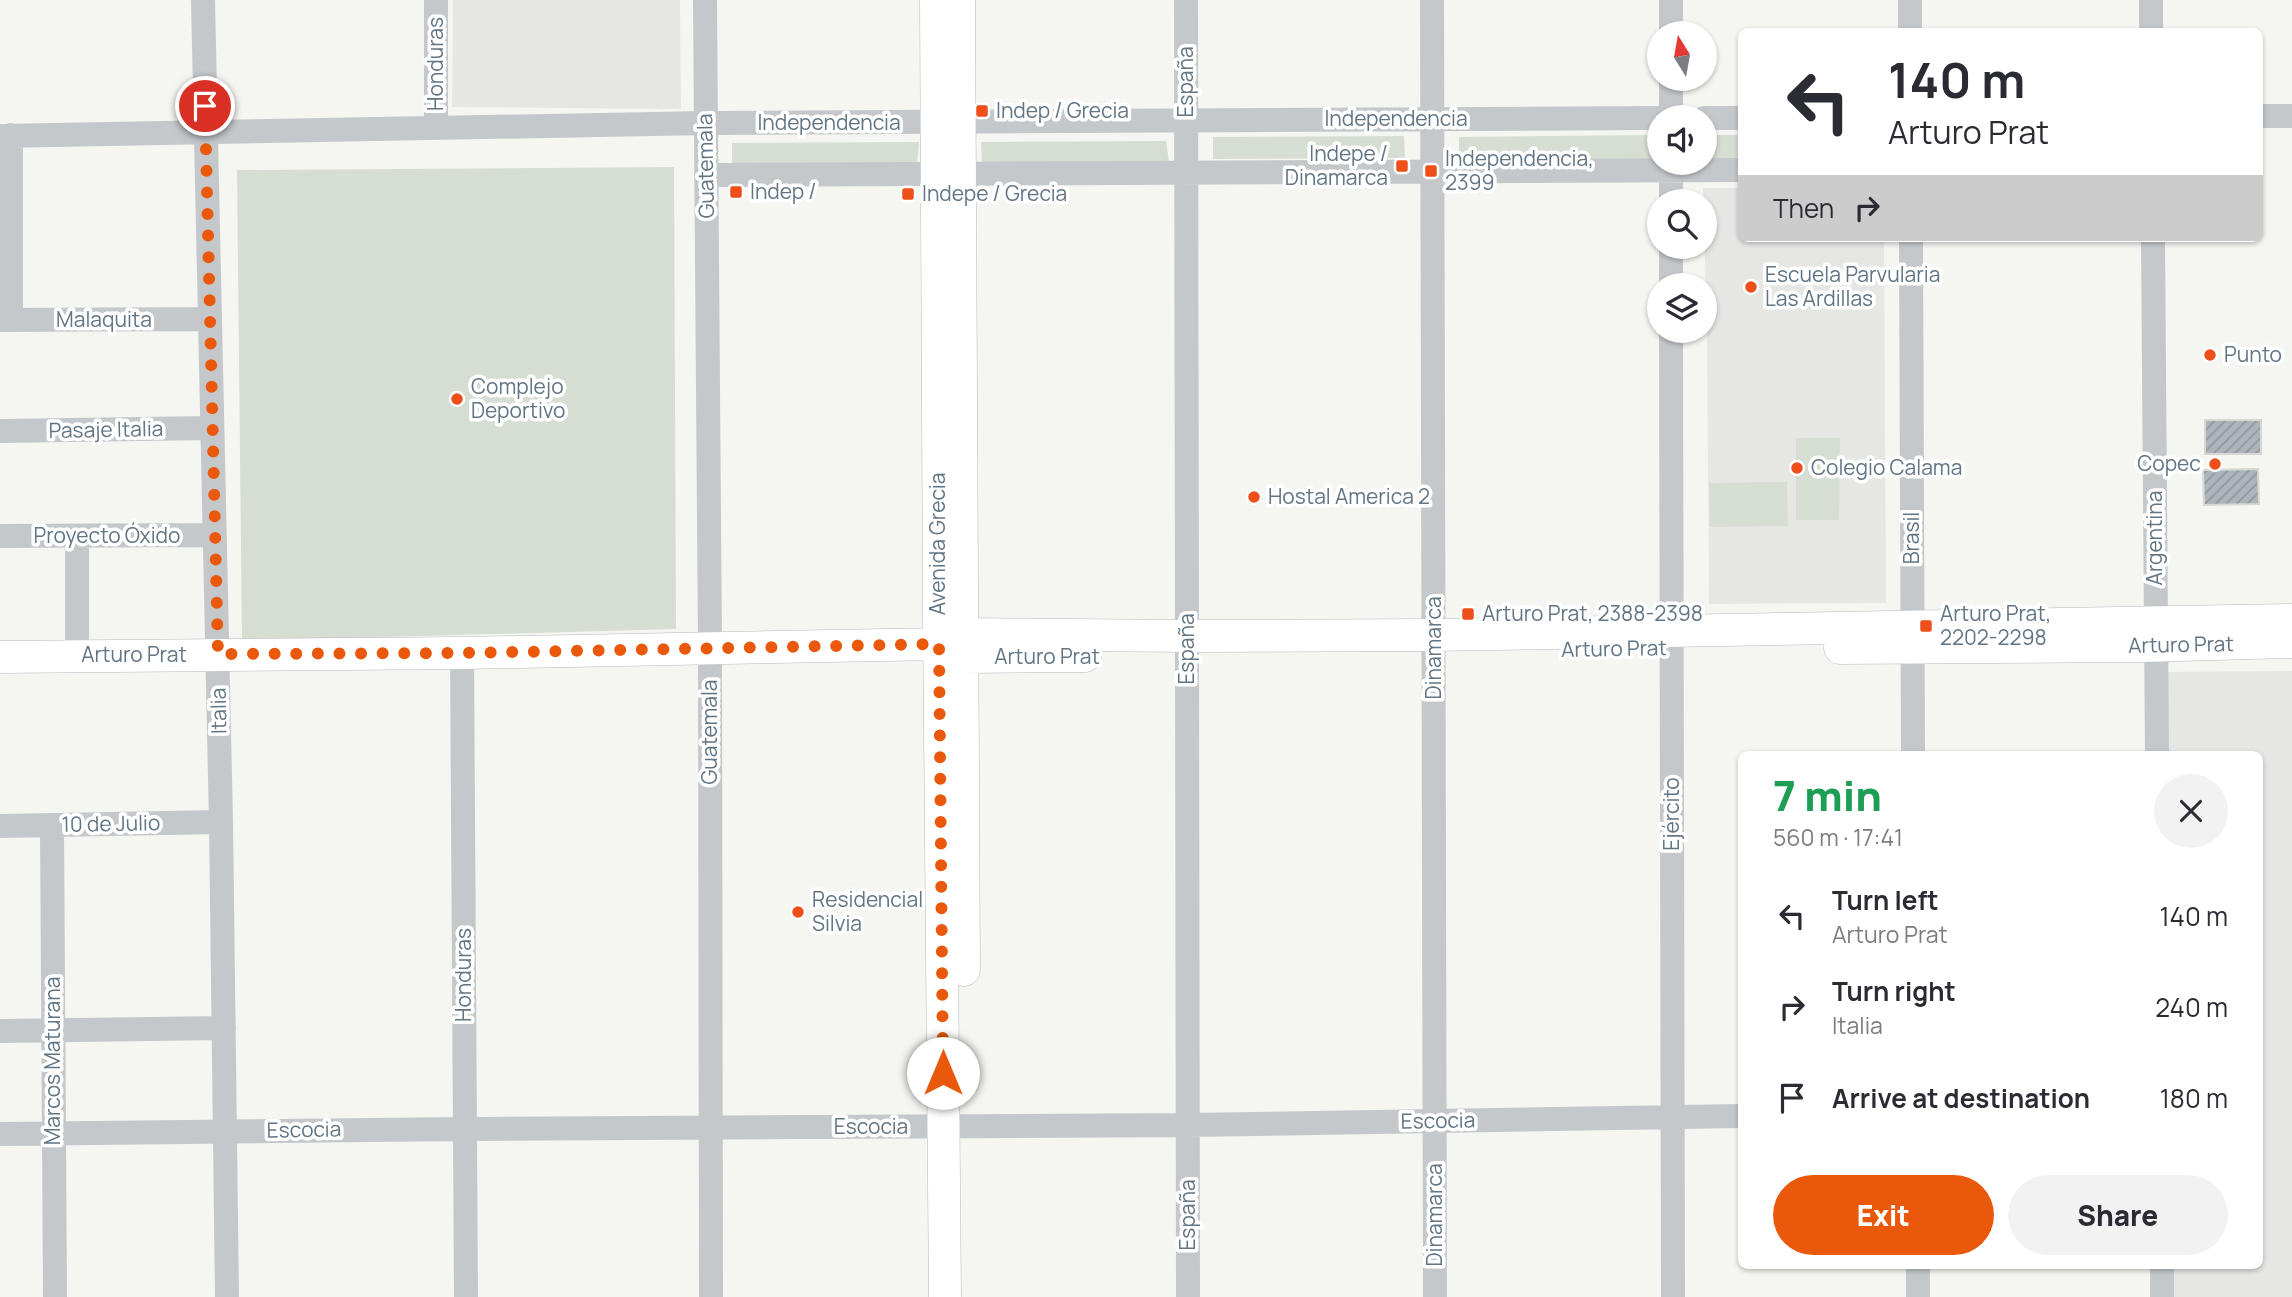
<!DOCTYPE html>
<html lang="en">
<head>
<meta charset="utf-8">
<style>
	body { margin:0; font-family:Manrope,sans-serif; background:#f2f2f3; color:#2b2b33; height:100vh; display:flex; flex-direction:column; font-size:26px; white-space:nowrap }
	* { box-sizing:border-box; margin:0 }
	p { font-size:23px; color:#7c7c81 }
	.icon { flex:none; width:38px; height:38px; fill:none; stroke:currentColor; stroke-width:2; stroke-linecap:round; stroke-linejoin:round }
	.map { position:relative; flex:1; overflow:hidden }
	.drawer { position:absolute; left:1738px; top:751px; width:525px; height:518px; display:flex; flex-direction:column; background:#fff; border-radius:10px; box-shadow:0 2px 5px #0004 }
	.drawer>* { flex:none }
	.top-card { position:absolute; left:1738px; top:28px; width:525px; height:214px; border-radius:10px; box-shadow:0 2px 5px #0004; background:#fff; color:#2b2b33; overflow:hidden }
	.needle { width:46px; rotate:349deg }
	.buttons { position:absolute; left:1647px; top:21px; display:grid; gap:14px }
	.buttons a { display:grid; place-items:center; width:70px; height:70px; border-radius:50%; background:#fff; box-shadow:0 2px 5px #0004; font-size:35px }
	.pin { position:absolute; display:grid; place-items:center; width:60px; height:60px; color:#fff; margin:-30px; border:4px solid #fff; border-radius:50%; box-shadow:0 2px 7px #0007 }
	.me { position:absolute; width:77px; margin:-38px; rotate:0deg; stroke-linejoin:round; filter:drop-shadow(0 0 5px #0008) }
	.turn { display:flex; align-items:center; gap:24px; height:147px; padding:0 35px; font-size:32px }
	.turn .icon { width:91px; height:91px; stroke-width:2.5 }
	.turn b { display:block; font-size:49px; line-height:60px }
	.then { display:flex; align-items:center; height:66px; padding:0 35px; background:#0003; gap:14px; font-size:26px }
	.round { display:grid; place-items:center; flex:none; width:74px; height:74px; border-radius:37px; background:#f2f2f3 }
	.headline { display:flex; align-items:center; justify-content:space-between; height:119px; padding:0 35px }
	h1 { font-size:42px; font-weight:800; line-height:52px; color:#1e9e55 }
	.primary-button { display:flex; gap:14px; margin-top:auto; padding:14px 35px }
	.primary-button a { flex:1; height:80px; border-radius:42px; background:#ea580c; color:#fff; font-size:28px; font-weight:800; line-height:80px; text-align:center }
	.primary-button a+a { background:#f2f2f3; color:#2b2b33 }
	ul { padding:0; list-style:none }
	li { display:flex; align-items:center; gap:21px; height:91px; padding:0 35px }
	li div { flex:1 }
	li b { display:block; font-size:26px }
	li em { font-style:normal }
	.map>svg:first-child { display:block }
</style>
</head>
<body>
<div class="map">
<svg width="2292" height="1297" viewBox="0 0 2292 1297">
	<defs>
		<pattern id="building-hatch" width="6" height="6" patternUnits="userSpaceOnUse" patternTransform="scale(1.75)"><rect width="6" height="6" fill="#adb5ba"/><path d="M-1 1l2-2M0 6l6-6M5 7l2-2" fill="none" stroke="#90989d"/></pattern>
	</defs>
	<rect width="100%" height="100%" fill="#f5f6f1"/>
	<path fill="#e6e7e5" d="M453,0H680L681,109L452,107Z
		M1703,188H1741V238H1884L1886,603L1709,604L1707,332Z
		M2292,671V1297H2169V1265H2259V754H2162L2161,672Z"/>
	<path fill="#d6ddd2" d="M1652,135V159L1459,160V137Z
		M1705,135H1741V158H1705Z
		M1404,136L1405,158L1213,159V137Z
		M1166,141L1169,162H982L981,142Z
		M919,142L917,165L732,163V143Z
		M674,167L676,629L242,641L237,170Z
		M1796,438H1840L1839,520H1796Z
		M1787,482L1788,526L1710,527L1709,483Z"/>
	<path fill="url(#building-hatch)" stroke="#d7d7d4" stroke-width="2" d="M2205,420H2261V454H2205Z
		M2258,469L2259,504L2204,505L2203,470Z"/>
	<g fill="none" stroke-linecap="round" stroke-linejoin="round">
		<g stroke="#b5b9bd" stroke-width="33">
			<path id="major" d="M936,0L939,615L945,1297
				M959,0L964,970
				M939,644L963,657L1085,656
				M1840,648L2141,646L2292,642
				M0,657L462,653L939,644L962,634L1187,636L1434,635L2292,620"/>
		</g>
		<path stroke="#c4c8cb" stroke-width="24" d="M203,0L221,822L227,1297
			M436,0V128
			M705,0L710,648L711,1297
			M1186,0L1188,1297
			M1432,0L1435,1297
			M1671,0V33
			M1910,0V32
			M2151,0V32
			M1671,79V117
			M2259,116H2292
			M1704,118H1741
			M11,135V320
			M0,136L706,123L1659,118
			M1671,163V201
			M706,175L1741,170
			M1911,238L1913,754
			M2153,238L2157,754
			M1671,247V285
			M0,320L208,319
			M1671,331L1673,1297
			M0,431L211,428
			M0,536L214,535
			M77,536V655
			M462,653L466,1297
			M52,825L55,1297
			M0,826L221,822
			M0,1031L224,1028
			M0,1134L465,1129L1188,1125L1741,1116
			M1918,1265V1297
			M2162,1265V1297"/>
		<use href="#major" stroke="#fff" stroke-width="32"/>
	</g>
	<g fill="none" stroke-linecap="round" stroke-linejoin="round">
		<path stroke="#ea580c" stroke-width="12" stroke-dasharray="0 21.6" d="M205,106L218,654L462,653L939,644L943,1073"/>
	</g>
	<g fill="#ee4e18" stroke="#fff" stroke-width="2.5">
		<rect x="975" y="104" width="14" height="14" rx="3.5"/>
		<rect x="1395" y="159" width="14" height="14" rx="3.5"/>
		<rect x="1424" y="164" width="14" height="14" rx="3.5"/>
		<rect x="729" y="185" width="14" height="14" rx="3.5"/>
		<rect x="901" y="187" width="14" height="14" rx="3.5"/>
		<circle cx="1751" cy="287" r="7"/>
		<circle cx="2210" cy="355" r="7"/>
		<circle cx="457" cy="399" r="7"/>
		<circle cx="2215" cy="464" r="7"/>
		<circle cx="1797" cy="468" r="7"/>
		<circle cx="1254" cy="497" r="7"/>
		<rect x="1461" y="607" width="14" height="14" rx="3.5"/>
		<rect x="1919" y="619" width="14" height="14" rx="3.5"/>
		<circle cx="798" cy="912" r="7"/>
	</g>
	<g text-anchor="middle" stroke-width="7" stroke-linejoin="round" paint-order="stroke">
		<g font-size="21" fill="#627584" stroke="#fff">
			<text transform="translate(436 64) rotate(-90)" y="7">Honduras</text>
			<text transform="translate(1186 82) rotate(-90)" y="7">España</text>
			<text x="1396" y="126">Independencia</text>
			<text x="829" y="130">Independencia</text>
			<text transform="translate(706 166) rotate(-91)" y="7">Guatemala</text>
			<text x="104" y="327">Malaquita</text>
			<text transform="translate(106 430) rotate(-1)" y="7">Pasaje Italia</text>
			<text x="107" y="543">Proyecto Óxido</text>
			<text transform="translate(1912 538) rotate(-90)" y="7">Brasil</text>
			<text transform="translate(2155 538) rotate(-90)" y="7">Argentina</text>
			<text transform="translate(938 544) rotate(-90)" y="7">Avenida Grecia</text>
			<text transform="translate(2181 645) rotate(-1)" y="7">Arturo Prat</text>
			<text transform="translate(1434 648) rotate(-90)" y="7">Dinamarca</text>
			<text transform="translate(1187 649) rotate(-90)" y="7">España</text>
			<text transform="translate(1614 649) rotate(-1)" y="7">Arturo Prat</text>
			<text x="134" y="662">Arturo Prat</text>
			<text x="1047" y="664">Arturo Prat</text>
			<text transform="translate(219 711) rotate(-91)" y="7">Italia</text>
			<text transform="translate(710 732) rotate(-90)" y="7">Guatemala</text>
			<text transform="translate(1672 814) rotate(-90)" y="7">Ejército</text>
			<text transform="translate(111 824) rotate(-1)" y="7">10 de Julio</text>
			<text transform="translate(464 975) rotate(-90)" y="7">Honduras</text>
			<text transform="translate(53 1061) rotate(-90)" y="7">Marcos Maturana</text>
			<text transform="translate(1438 1121) rotate(-1)" y="7">Escocia</text>
			<text x="871" y="1134">Escocia</text>
			<text transform="translate(304 1130) rotate(-1)" y="7">Escocia</text>
			<text transform="translate(1188 1215) rotate(-90)" y="7">España</text>
			<text transform="translate(1435 1215) rotate(-90)" y="7">Dinamarca</text>
		</g>
		<g font-size="21" fill="#627584" stroke="#fff" text-anchor="start">
			<text x="996" y="118">Indep / Grecia</text>
			<text x="1388" y="161" text-anchor="end">Indepe /<tspan x="1388" dy="24">Dinamarca</tspan></text>
			<text x="1445" y="166">Independencia,<tspan x="1445" dy="24">2399</tspan></text>
			<text x="750" y="199">Indep /</text>
			<text x="922" y="201">Indepe / Grecia</text>
			<text x="1765" y="282">Escuela Parvularia<tspan x="1765" dy="24">Las Ardillas</tspan></text>
			<text x="2224" y="362">Punto</text>
			<text x="471" y="394">Complejo<tspan x="471" dy="24">Deportivo</tspan></text>
			<text x="2201" y="471" text-anchor="end">Copec</text>
			<text x="1811" y="475">Colegio Calama</text>
			<text x="1268" y="504">Hostal America 2</text>
			<text x="1482" y="621">Arturo Prat, 2388-2398</text>
			<text x="1940" y="621">Arturo Prat,<tspan x="1940" dy="24">2202-2298</tspan></text>
			<text x="812" y="907">Residencial<tspan x="812" dy="24">Silvia</tspan></text>
		</g>
	</g>
</svg>
<div class="buttons">
<a><svg class="needle" viewBox="-14 -14 28 28"><path d="M0-13l5 13h-10z" fill="#e53935"/><path d="M0 13l5-13h-10z" fill="#7c7c81"/></svg></a>
<a><svg class="icon" aria-label="sound" viewBox="0 0 24 24"><path d="M4 9h4l5-4v14l-5-4H4zM17 9q2 3 0 6"/></svg></a>
<a><svg class="icon" aria-label="search" viewBox="0 0 24 24"><circle cx="10" cy="10" r="6"/><path d="M15 15l6 6"/></svg></a>
<a><svg class="icon" aria-label="layers" viewBox="0 0 24 24"><path d="M12 4l9 5-9 5-9-5zM3 14l9 5 9-5"/></svg></a>
</div>
<div class="pin" style="left:205px;top:106px;background:#d93025"><svg class="icon" aria-label="arrive" viewBox="0 0 24 24"><path d="M6 21V4h12l-3 4 3 4H6"/></svg></div>
<svg class="me" style="left:943px;top:1073px" viewBox="-20 -20 40 40"><circle r="19" fill="#fff"/><path d="M0-13L10 11 0 6-10 11z" fill="#ea580c"/></svg>
<div class="top-card">
<div class="turn"><svg class="icon" aria-label="left" viewBox="0 0 24 24"><path d="M17 20v-9H6M10 6l-5 5 5 5"/></svg><div><b>140 m</b>Arturo Prat</div></div>
<div class="then">Then<svg class="icon" aria-label="right" viewBox="0 0 24 24"><path d="M7 20v-9h11M14 6l5 5-5 5"/></svg></div>
</div>
<section class="drawer">
<div class="headline"><div><h1>7 min</h1><p>560 m · 17:41</p></div><a class="round"><svg class="icon" aria-label="close" viewBox="0 0 24 24"><path d="M6 6l12 12M18 6L6 18"/></svg></a></div>
<ul>
<li><svg class="icon" aria-label="left" viewBox="0 0 24 24"><path d="M17 20v-9H6M10 6l-5 5 5 5"/></svg><div><b>Turn left</b><p>Arturo Prat</p></div><em>140 m</em></li>
<li><svg class="icon" aria-label="right" viewBox="0 0 24 24"><path d="M7 20v-9h11M14 6l5 5-5 5"/></svg><div><b>Turn right</b><p>Italia</p></div><em>240 m</em></li>
<li><svg class="icon" aria-label="arrive" viewBox="0 0 24 24"><path d="M6 21V4h12l-3 4 3 4H6"/></svg><div><b>Arrive at destination</b></div><em>180 m</em></li>
</ul>
<div class="primary-button"><a>Exit</a><a>Share</a></div>
</section>
</div>
</body>
</html>
